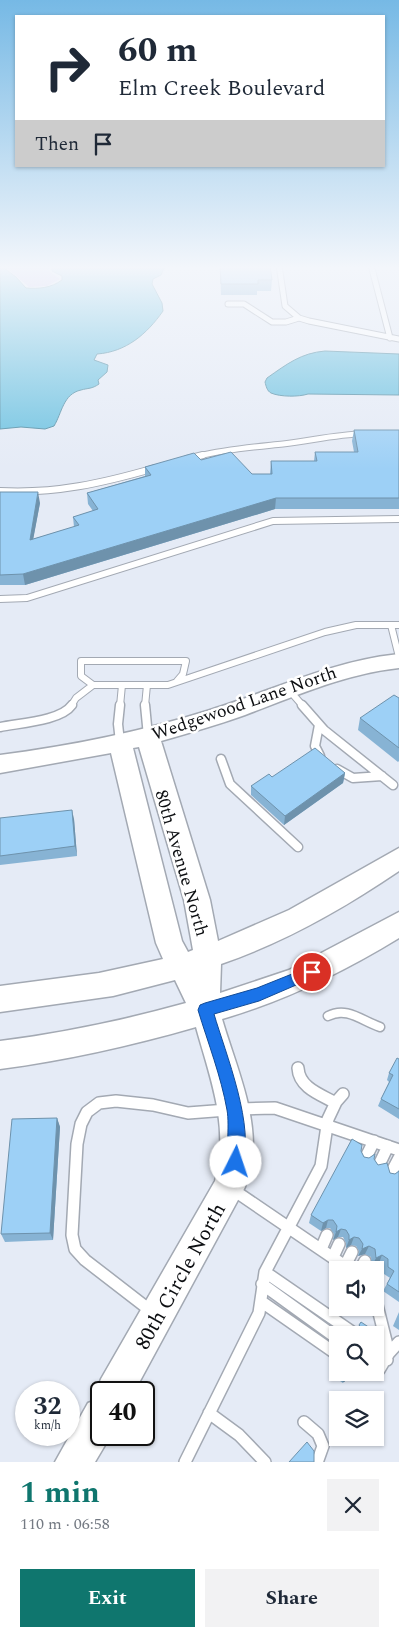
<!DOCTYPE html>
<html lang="en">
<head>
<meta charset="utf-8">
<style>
	body { margin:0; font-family:Spectral,serif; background:#f2f2f3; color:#1f2937; height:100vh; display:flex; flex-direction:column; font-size:19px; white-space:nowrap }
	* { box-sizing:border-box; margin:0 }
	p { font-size:16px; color:#747a83 }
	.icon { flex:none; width:28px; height:28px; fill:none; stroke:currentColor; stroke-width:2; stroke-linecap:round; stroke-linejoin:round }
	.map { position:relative; height:1462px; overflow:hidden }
	.panel { display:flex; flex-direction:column; background:#fff; flex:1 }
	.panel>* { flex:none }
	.guide { position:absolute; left:15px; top:15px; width:370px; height:152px; border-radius:0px; box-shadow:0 1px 4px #0004; background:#fff; color:#1f2937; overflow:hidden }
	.buttons { position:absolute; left:329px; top:1261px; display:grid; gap:10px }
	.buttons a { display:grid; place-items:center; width:55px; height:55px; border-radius:0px; background:#fff; box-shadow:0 1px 4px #0004; font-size:25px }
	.speed { position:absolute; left:15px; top:1381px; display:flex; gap:10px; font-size:25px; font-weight:700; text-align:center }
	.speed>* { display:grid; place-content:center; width:65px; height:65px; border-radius:50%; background:#fff; box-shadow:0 1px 4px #0004; line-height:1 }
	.speed small { font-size:12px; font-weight:400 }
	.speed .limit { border:2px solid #111; border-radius:8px; background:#fff; color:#111 }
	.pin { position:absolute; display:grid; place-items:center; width:42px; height:42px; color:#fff; margin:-21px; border:2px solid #fff; border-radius:50%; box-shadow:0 1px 5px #0007 }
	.me { position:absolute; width:55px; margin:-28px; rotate:4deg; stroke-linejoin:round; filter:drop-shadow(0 0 4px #0008) }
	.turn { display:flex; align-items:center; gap:18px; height:105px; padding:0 20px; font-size:22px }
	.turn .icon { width:65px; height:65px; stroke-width:2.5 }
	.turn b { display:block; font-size:35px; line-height:42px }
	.then { display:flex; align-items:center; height:48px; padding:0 20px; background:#0003; gap:10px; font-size:19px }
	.round { display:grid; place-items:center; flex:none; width:52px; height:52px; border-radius:0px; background:#f2f2f3 }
	.headline { display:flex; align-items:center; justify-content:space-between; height:85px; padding:0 20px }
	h1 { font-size:30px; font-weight:700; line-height:38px; color:#0f766e }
	.primary-button { display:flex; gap:10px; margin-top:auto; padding:10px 20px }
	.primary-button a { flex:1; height:58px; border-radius:0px; background:#0f766e; color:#fff; font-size:20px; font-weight:700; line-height:58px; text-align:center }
	.primary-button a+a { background:#f2f2f3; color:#1f2937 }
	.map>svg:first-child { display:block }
</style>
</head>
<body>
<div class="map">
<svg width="399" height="1462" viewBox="0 0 399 1462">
	<rect width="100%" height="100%" fill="#e5ebf6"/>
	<path fill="#cec2ee" d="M3,265H48L50,272L60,279L47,286L29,287Z"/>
	<path fill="#6bc1e0" stroke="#4e8ba2" d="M0,265L16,277L26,288C39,289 51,288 62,280V276L52,271V265L165,266L161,275L153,279L152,284L162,303L163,311C147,334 126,352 97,354L94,360L108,365L107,372L98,380L99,384C92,389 88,388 81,390C63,394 62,413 54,426L45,429L21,427L0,429Z
		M325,351L399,354V395L308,394C299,397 280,397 271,393C267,391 266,386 265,382L267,378C287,364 301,353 325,351Z"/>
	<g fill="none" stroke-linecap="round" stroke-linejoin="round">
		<g stroke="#a3a9b3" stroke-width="7">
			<path id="lane-far3" d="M279,265L285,306L299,318L309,321L399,339
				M371,265L390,338
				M228,304H244L272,322H286L299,318
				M199,456C227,449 254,447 283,444C311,441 336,434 364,434"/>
		</g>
		<g stroke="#a3a9b3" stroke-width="8">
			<path id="lane-far2" d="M187,459L203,455
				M0,491C55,494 103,483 155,468
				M0,599L27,598L273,521L399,519
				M391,625L399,657
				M93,685L81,676V661H186L183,674L177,681
				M289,690L303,706
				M71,706L76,698L93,685H168L325,632L356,625H399
				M120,706L122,685
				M145,706L147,685"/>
		</g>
		<g stroke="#a3a9b3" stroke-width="11">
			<path id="lane-far1" d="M120,705L118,724L120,742
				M145,705L148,736
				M302,705L324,730L393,785
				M319,725L315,746L320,756
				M0,727C19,723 61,721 72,705
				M221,759L230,784L298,847
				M337,769L353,778L382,776
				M328,1016C347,1006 362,1021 380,1027"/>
		</g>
		<g stroke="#a3a9b3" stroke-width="14">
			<path id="lane" d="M298,1068C299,1087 319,1094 334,1102
				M241,1109L275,1108L399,1150
				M365,1159L374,1141
				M378,1167L388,1146
				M390,1175L399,1158
				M232,1189L351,1270
				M321,1249L327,1235
				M333,1257L339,1244
				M345,1266L352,1252
				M360,1270L365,1261
				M265,1272L355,1334
				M375,1275L378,1270
				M262,1284L338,1339
				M375,1297L389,1353L379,1370L375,1372
				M262,1302L338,1355
				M151,1311L85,1260L75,1249L72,1235L77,1144L81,1124L87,1112L99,1103L116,1101L153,1105L188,1113L227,1110
				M375,1350L387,1360
				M389,1353L399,1342
				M362,1372H375
				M209,1413L239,1435L265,1462
				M304,1422L318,1434L323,1446L318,1460
				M185,1462L259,1313L265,1272L321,1166L328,1119L336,1102L343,1094"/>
		</g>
		<g stroke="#a3a9b3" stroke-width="3">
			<path id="secondary" d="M399,654V668C344,674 296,696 245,715C217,725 189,733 161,741L210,900L218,941L289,910L399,848V871C343,909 285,942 221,964L220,993L289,970L399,912V938C343,972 285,1001 222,1019C235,1064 258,1113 252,1161C251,1170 247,1179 245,1187L134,1392H101V1435H111L95,1462H55L88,1403L99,1399L96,1392L101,1379L215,1181C230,1127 210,1078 196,1027C130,1046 68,1060 0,1069V1041C64,1033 125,1020 186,1003L175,980L113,996L0,1012V986L99,973L163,959L156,943L111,753L0,773V755C70,746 140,732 207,711C272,691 331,661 399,654ZM139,747L184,900L193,950L188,952L182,941L133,748Z"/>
		</g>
		<use href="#lane-far3" stroke="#fff" stroke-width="5"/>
		<use href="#lane-far2" stroke="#fff" stroke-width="6"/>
		<use href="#lane-far1" stroke="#fff" stroke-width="8"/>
		<use href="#lane" stroke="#fff" stroke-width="11"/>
		<use href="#secondary" fill="#fff" fill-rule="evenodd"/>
	</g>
	<path fill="#87b3d4" d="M220,265H270L272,280L271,291H257V295H221Z
		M354,430H399V509H275L25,585H0V492L40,503L33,539L74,527L73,517L93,511L88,504L87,493L145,476V467L201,460L252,474H270L271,461H314L315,452H354L352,441Z
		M399,698V761L398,762L358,730L360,718Z
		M345,773L343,783L284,825L251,795V786L272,777Z
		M0,818L74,819L77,856L0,865Z
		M399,1059V1119L378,1106L381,1099L389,1082L387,1080L389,1073Z
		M57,1118L60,1127L53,1240L5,1242L1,1234Z
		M361,1151L364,1157L374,1159L378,1165L390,1173L395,1174L399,1171V1302L383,1291L390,1278L384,1274V1266L379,1263L372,1266L371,1257L365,1254L358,1256L359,1251L356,1246L351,1245L346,1248V1243L343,1237H338L333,1240L334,1234L330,1228H326L321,1231L309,1223L311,1215Z
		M399,1312V1330L393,1326Z
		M361,1322L366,1335H362V1331L358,1327Z
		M338,1370L349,1372L343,1383L334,1377Z"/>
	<path fill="#6e92ac" d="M38,492L40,503L31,551L30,540Z
		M276,498L275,509L25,585L23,574Z
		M345,773L343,783L284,825L285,816Z
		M72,810L74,819L77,856L75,846Z
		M57,1118L60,1127L53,1240L50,1233Z
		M328,1220L326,1228L321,1231L323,1223Z
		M341,1229L338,1237L333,1240L336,1232Z
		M354,1237L351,1245L346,1248L349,1240Z
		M369,1246L365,1254L358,1256L362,1249Z
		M382,1255L379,1263L372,1266L376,1258Z"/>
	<path fill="#9dd0f6" stroke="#6e92ac" d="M220,265H270L272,280H258V284H221Z
		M354,430H399V498H276L23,574L0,575V492H38L30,540L79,525L73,517L98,509L87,493L151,475L145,467L194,453L201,460L231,452L252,474H272L271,461H317L315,452H358Z
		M394,695L399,698V748L360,718Z
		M315,748L345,773L285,816L251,786L269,774L272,777Z
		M72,810L75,846L0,856V818Z
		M397,1058L399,1059V1109L381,1099L393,1075L389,1073Z
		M57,1118L50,1233L1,1234L12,1119Z
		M352,1139L362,1145L361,1151L364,1157L369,1158L375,1154L374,1159L378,1165L387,1163L390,1173L395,1174L399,1171V1292L387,1284L394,1271L388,1267V1259L382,1255L376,1258L375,1249L369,1246L362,1249L363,1244L359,1238L354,1237L349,1240V1235L346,1230L341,1229L336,1232L337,1226L333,1220H328L323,1223L311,1215Z
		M361,1322L370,1328L366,1335H362L363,1330L359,1325Z
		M338,1370V1372H349L344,1382L335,1375Z
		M307,1442L314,1451V1462H289Z"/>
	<linearGradient id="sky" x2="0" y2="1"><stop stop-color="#76b9e5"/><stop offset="0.57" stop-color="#f3f6fb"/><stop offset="1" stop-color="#f3f6fb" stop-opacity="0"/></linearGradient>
	<rect width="399" height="469" fill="url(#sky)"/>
	<path fill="#1a73e8" stroke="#114b97" d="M312,966L317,968L319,972L317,976L259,1001L214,1014C225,1052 257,1130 241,1167L236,1169L230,1167C225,1156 230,1126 227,1110C221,1076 208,1043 198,1010L200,1005L205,1003L257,988Z"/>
	<g text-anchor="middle" stroke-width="5" stroke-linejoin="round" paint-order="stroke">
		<g font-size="18" fill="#0c0e11" stroke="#fff">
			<text transform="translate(244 703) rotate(-19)" y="6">Wedgewood Lane North</text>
			<text transform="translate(182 863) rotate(74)" y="6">80th Avenue North</text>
		</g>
		<g font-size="21" fill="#0c0e11" stroke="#fff">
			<text transform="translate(180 1276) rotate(-61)" y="7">80th Circle North</text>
		</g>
	</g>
</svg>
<div class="buttons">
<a><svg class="icon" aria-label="sound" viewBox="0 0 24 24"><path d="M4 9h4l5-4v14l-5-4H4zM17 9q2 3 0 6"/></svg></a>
<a><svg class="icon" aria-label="search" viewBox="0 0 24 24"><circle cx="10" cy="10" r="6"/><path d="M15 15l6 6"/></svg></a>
<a><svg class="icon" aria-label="layers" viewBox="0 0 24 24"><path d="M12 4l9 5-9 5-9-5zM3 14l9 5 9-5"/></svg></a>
</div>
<div class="speed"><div>32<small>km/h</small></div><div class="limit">40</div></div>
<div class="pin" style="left:312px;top:972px;background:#d93025"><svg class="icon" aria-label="arrive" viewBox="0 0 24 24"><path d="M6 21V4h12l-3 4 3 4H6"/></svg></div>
<svg class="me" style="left:236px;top:1162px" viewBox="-20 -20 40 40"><circle r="19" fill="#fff"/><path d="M0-13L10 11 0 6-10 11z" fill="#1a73e8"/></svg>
<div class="guide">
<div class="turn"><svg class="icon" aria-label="right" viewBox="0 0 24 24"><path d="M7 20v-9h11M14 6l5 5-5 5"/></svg><div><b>60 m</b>Elm Creek Boulevard</div></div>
<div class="then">Then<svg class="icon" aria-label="arrive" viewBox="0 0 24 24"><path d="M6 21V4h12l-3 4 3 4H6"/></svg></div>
</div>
</div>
<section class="panel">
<div class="headline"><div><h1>1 min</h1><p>110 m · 06:58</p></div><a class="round"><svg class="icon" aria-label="close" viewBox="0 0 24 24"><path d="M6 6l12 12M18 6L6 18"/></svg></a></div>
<div class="primary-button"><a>Exit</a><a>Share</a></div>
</section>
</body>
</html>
